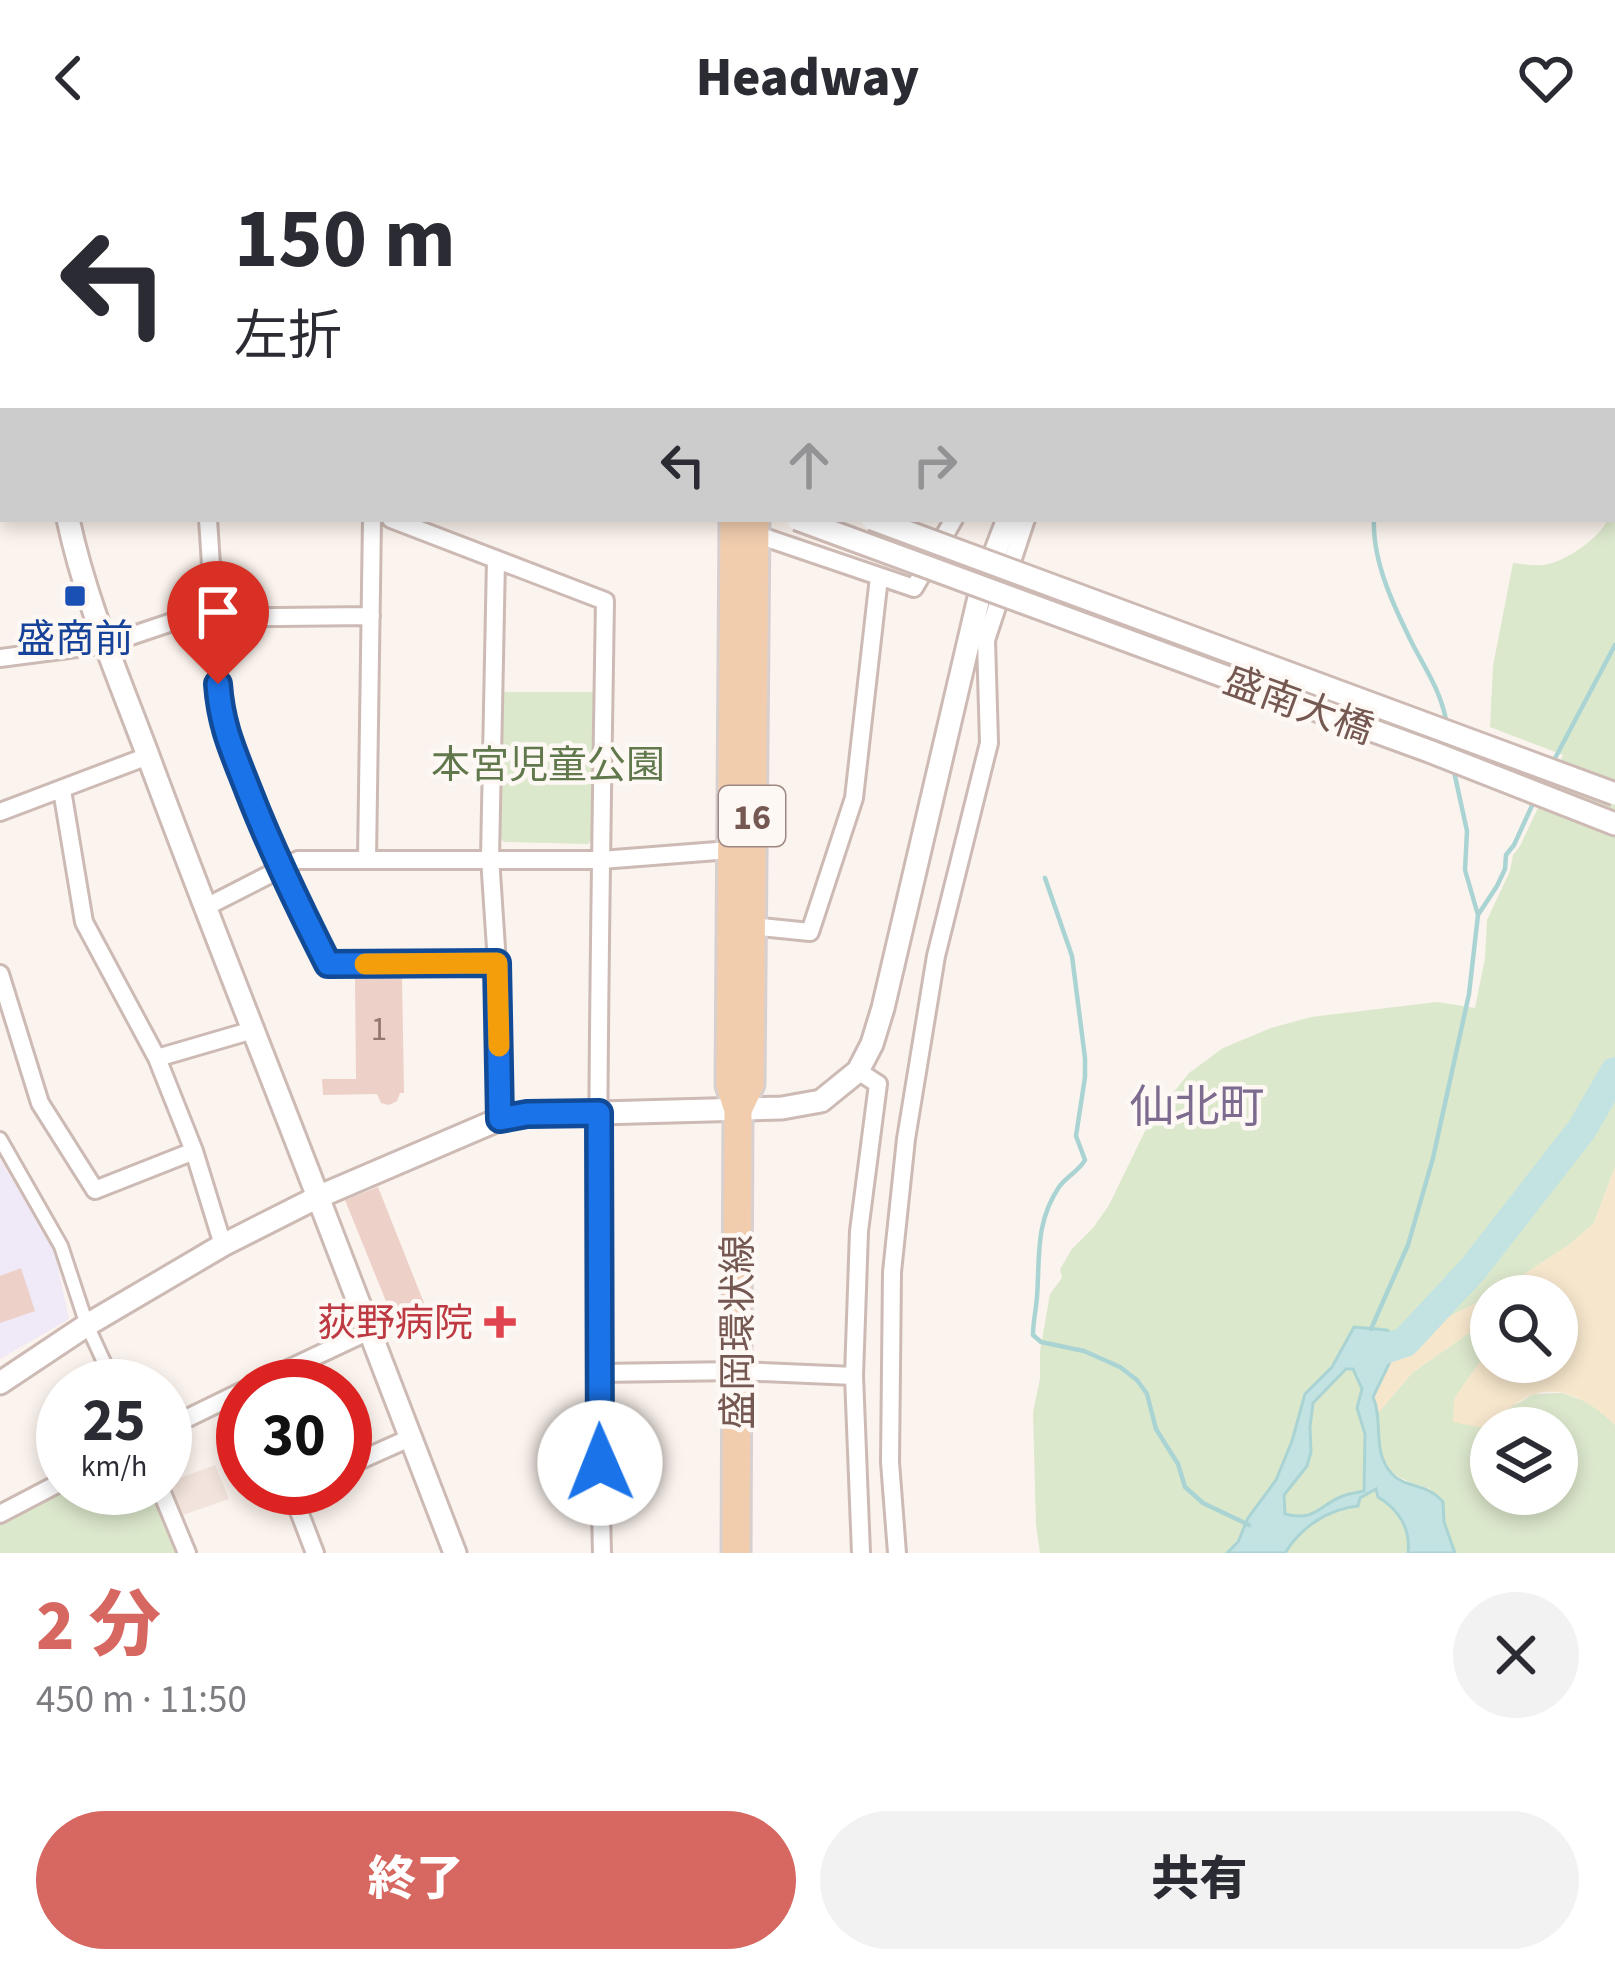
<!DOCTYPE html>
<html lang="ja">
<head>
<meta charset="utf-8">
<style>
	body { margin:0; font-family:"Source Sans 3","Noto Sans JP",sans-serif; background:#f2f2f3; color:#2b2b33; height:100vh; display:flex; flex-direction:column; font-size:45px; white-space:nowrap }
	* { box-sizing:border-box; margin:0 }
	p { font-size:39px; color:#7c7c81 }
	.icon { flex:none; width:66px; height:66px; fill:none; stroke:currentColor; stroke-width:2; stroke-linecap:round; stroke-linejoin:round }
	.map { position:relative; height:1397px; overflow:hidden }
	.details { display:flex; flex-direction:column; background:#fff; flex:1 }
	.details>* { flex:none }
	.guide { position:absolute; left:0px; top:0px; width:1617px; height:366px; box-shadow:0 6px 18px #0003; background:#fff; color:#2b2b33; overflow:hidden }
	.tools { position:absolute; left:1470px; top:1119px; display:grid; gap:24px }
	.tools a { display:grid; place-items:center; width:108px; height:108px; border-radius:50%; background:#fff; box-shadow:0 6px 18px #0003; font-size:60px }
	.speed { position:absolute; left:36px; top:1203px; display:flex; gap:24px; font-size:60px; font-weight:700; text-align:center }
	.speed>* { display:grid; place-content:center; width:156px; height:156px; border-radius:50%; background:#fff; box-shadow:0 6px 18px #0003; line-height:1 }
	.speed small { font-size:30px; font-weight:400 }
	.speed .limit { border:18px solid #d22; background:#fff; color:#111 }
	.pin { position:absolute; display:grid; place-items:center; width:102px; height:102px; color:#fff; margin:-123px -51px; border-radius:50% 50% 50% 0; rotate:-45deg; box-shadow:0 0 12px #0007 }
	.pin .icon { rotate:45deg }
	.me { position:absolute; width:132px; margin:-66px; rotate:359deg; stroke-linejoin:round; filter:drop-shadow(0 0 9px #0008) }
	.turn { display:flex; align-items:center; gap:42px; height:252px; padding:0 36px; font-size:54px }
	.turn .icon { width:156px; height:156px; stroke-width:2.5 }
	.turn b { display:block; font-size:84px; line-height:102px }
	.lanes { display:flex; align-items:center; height:114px; padding:0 36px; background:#0003; justify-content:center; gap:60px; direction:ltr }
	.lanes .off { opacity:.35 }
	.round { display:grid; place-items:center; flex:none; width:126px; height:126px; border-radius:63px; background:#f2f2f3 }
	.overview { display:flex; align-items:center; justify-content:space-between; height:204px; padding:0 36px }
	h1 { font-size:72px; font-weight:800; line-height:90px; color:#d66761 }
	.button { display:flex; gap:24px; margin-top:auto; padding:24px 36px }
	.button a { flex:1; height:138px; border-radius:72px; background:#d66761; color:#fff; font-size:48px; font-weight:800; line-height:138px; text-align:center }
	.button a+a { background:#f2f2f3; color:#2b2b33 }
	header { display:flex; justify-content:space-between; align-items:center; height:156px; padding:0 36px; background:#fff; font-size:54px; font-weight:800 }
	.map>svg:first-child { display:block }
</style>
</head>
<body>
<header><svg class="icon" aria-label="back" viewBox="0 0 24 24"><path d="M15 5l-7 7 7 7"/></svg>Headway<svg class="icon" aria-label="heart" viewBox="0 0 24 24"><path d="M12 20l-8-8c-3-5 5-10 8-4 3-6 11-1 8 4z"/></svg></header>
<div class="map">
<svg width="1615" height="1397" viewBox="0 0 1615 1397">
	<rect width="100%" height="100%" fill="#fbf3ed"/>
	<path fill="#f2e4dc" d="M215,1309L229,1343L180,1360L167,1327Z"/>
	<path fill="#f0e9f8" d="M0,1003L54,1094L69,1163L0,1203Z"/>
	<path fill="#dce8cc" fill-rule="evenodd" d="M1615,348V1011L1594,1067L1570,1088L1494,1138L1445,1163L1413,1184V1167L1405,1180L1398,1183L1387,1174L1366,1171L1321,1224L1305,1238L1292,1285L1276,1324L1248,1362L1238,1386L1227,1397H1040L1036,1369L1033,1256L1040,1223V1195L1050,1138L1062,1122L1060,1113L1072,1093L1093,1072L1109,1049L1149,967L1189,917L1223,892L1271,872L1311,861L1437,846L1475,852L1485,802L1487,764L1510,715L1513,699L1520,690L1563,599L1490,571L1493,510L1513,407C1523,408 1534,410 1544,409C1565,406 1600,382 1608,363H1614Z
		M501,536H596L594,681L588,688L504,686L499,681Z
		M1469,1177L1489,1180L1484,1200L1454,1243L1517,1248L1533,1238L1563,1237L1595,1249L1615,1269V1397H1455L1430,1333C1382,1319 1375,1307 1378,1257L1412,1217ZM1491,1272H1557V1338H1491Z
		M1346,1212L1353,1213L1362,1233L1357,1252L1365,1278L1364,1336C1354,1339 1343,1342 1334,1346C1316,1355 1306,1364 1285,1358L1284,1339L1307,1310L1311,1296L1310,1271L1313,1247Z
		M66,1332H157L182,1397H0V1365Z
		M1377,1332L1378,1341C1398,1353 1410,1373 1408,1397H1285C1301,1372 1328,1353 1358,1350L1360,1342Z"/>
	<path fill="#f6e6cc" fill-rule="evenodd" d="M1615,1011V1269C1595,1249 1564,1228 1534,1238C1517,1244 1499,1261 1484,1272L1453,1266L1454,1243L1484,1200L1488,1180L1469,1177L1412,1217L1378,1257L1373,1241L1374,1235L1397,1191L1408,1192L1414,1189L1413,1184L1445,1163L1494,1138L1570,1088L1594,1067ZM1491,1140H1557V1206H1491Z"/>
	<path fill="#c3e3e2" stroke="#aad4d3" stroke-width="3" fill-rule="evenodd" d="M1411,1166H1413L1415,1190L1397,1191L1373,1241C1384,1266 1371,1295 1392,1318C1406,1333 1426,1326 1443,1346L1444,1366L1455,1397H1408C1411,1372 1398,1353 1378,1341L1376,1333L1360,1342L1358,1350C1328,1353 1301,1371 1285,1397H1227L1238,1386L1248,1362L1276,1324L1292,1285L1305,1238L1332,1211L1354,1171L1387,1174L1398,1183L1405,1180ZM1346,1213H1353L1362,1233L1357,1252L1365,1278L1364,1335C1357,1337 1350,1337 1343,1340C1319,1349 1316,1366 1285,1358L1284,1339L1307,1310L1311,1296L1310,1271L1313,1247Z"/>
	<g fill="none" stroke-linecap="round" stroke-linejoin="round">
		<path stroke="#aad4d3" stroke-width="4.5" d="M1452,3L1455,0
			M1374,363C1372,406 1395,453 1414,491C1428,517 1443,540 1447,570
			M1553,606L1615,489
			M1045,722L1072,800L1085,902V921L1076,980L1085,1004C1079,1015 1067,1020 1059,1031C1035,1067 1040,1100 1037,1141C1036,1154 1033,1166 1033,1179L1041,1186L1084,1195L1120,1211L1137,1224L1147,1238L1156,1273L1178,1308L1185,1331L1203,1347L1249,1369
			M1478,759L1497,730L1505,713L1506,699L1514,689L1535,643
			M1371,1173L1408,1089L1433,1002L1469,838L1478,759L1465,714L1467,675L1453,611"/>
		<path stroke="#c3e3e2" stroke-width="30" d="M1378,1195L1405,1186L1473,1113L1582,973L1615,916"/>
	</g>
	<path fill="#edd0c8" d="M402,821L404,937H400L397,945L389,949L381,947L377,938L323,939L322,923H356L355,822Z
		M378,1031L426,1152L394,1165L345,1044Z
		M21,1112L35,1155L0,1167V1120Z"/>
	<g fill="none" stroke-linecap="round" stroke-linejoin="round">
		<g stroke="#cdbab4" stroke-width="18">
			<path id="pedestrian" d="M0,983L61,1090L87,1169L115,1230"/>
		</g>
		<g stroke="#cdbab4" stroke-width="22">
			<path id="minor" d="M1127,0V3
				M282,3V0
				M379,3V0
				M483,3L484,0
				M625,3V0
				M894,3V0
				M1204,3L1205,0
				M0,36H3
				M208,363L221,562L280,714L328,808L497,807
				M391,363L605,445C600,762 594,1080 602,1397
				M755,378L914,432L954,363
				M496,403L490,702L497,807L500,963
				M0,502L107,488L184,462L371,460
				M62,634L84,766L157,902L194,995L223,1089
				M0,656L148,600
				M367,703L372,363
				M204,752L298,704H601L730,694
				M751,770L810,776L854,642L879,421
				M0,818L40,947L95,1034L194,995
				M157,902L253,874
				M858,915L878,928L859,1075L854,1220L861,1397
				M598,1217L738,1215L854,1220
				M252,1230L369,1175
				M165,1273L243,1235
				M345,1311L412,1281
				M160,1332L187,1397
				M290,1332L315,1397
				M0,1358L63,1325
				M897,1397L890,1306L892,1116L906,983L936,800L989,587L986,484L1026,363"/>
		</g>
		<g stroke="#cdbab4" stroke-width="27">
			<path id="tertiary" d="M20,0V3
				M1153,0L1154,3
				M0,163H3
				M0,183H3
				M1229,522L1429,595L1615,668
				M0,1227L87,1169L223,1089L318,1041C261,893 202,746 147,597C118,520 85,443 68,363
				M455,1397L318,1041L500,963L527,959L782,952L821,945L858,915L872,888L883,852L981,433L1008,363"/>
		</g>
		<g stroke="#d8d0cf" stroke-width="33">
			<path id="primary" d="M751,3V0
				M771,3V0
				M734,363L730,929L738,954L736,1397
				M738,954L750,928L755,363"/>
		</g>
		<use href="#pedestrian" stroke="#fff" stroke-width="12"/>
		<use href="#minor" stroke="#fff" stroke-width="16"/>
		<use href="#tertiary" stroke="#fff" stroke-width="21"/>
		<use href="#primary" stroke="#f1cdae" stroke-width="27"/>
		<g stroke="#cdbab4" stroke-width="27" stroke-linecap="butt">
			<path id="tertiary-bridge" d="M797,363L1229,522
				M872,363L1615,638"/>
		</g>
		<use href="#tertiary-bridge" stroke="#fff" stroke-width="21"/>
	</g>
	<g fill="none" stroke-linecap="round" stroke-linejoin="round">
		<g stroke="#114b97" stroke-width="30">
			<path id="route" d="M218,528C221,571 234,597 249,636C272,695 299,751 328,808L497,807L500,963L527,958L599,957L600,1307"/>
		</g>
		<use href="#route" stroke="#1a73e8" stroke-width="21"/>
		<path stroke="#f59e0b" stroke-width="21" d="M365,808L497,807L499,890"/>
	</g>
	<rect fill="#1a4fb4" stroke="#fef8f4" stroke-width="4.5" x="63" y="428" width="24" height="24" rx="6"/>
	<path fill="#e0444e" stroke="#fef8f4" stroke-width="4.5" d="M494 1148h12v12h12v12h-12v12h-12v-12h-12v-12h12z"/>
	<g text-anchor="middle" stroke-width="9" stroke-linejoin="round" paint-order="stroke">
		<g font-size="33" fill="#937670">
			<text x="379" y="884">1</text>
		</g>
		<rect fill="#fef8f4" stroke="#9e8883" stroke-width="3" x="719" y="630" width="66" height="60" rx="9"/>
		<g font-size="36" font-weight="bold" fill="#755852">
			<text x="752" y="673">16</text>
		</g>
		<g font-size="39" fill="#164399" stroke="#fef8f4">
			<text x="75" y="496">盛商前</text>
		</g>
		<g font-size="39" fill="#755852" stroke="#fef8f4">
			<text transform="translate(1299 548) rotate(20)" y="14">盛南大橋</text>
			<text transform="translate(737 1176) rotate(-90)" y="14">盛岡環状線</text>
		</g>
		<g font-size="39" fill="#60784b" stroke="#fef8f4">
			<text x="548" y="622">本宮児童公園</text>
		</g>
		<g font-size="39" fill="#be3a42" stroke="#fef8f4" text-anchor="end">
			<text x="473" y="1180">荻野病院</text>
		</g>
		<g font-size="45" fill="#7c6a8f" stroke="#fef8f4">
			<text x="1197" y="966">仙北町</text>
		</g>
	</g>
</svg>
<div class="tools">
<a><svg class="icon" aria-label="search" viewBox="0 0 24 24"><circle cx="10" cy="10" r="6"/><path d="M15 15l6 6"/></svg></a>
<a><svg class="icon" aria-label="layers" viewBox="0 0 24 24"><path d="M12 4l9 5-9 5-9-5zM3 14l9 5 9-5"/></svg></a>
</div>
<div class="speed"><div>25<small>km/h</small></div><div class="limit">30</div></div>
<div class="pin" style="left:218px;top:528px;background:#d93025"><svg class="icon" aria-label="arrive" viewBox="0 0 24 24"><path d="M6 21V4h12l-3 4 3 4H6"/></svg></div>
<svg class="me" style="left:600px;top:1307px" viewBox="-20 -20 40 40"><circle r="19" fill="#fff"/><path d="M0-13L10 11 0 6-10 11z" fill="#1a73e8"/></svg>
<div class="guide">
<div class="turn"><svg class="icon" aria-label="left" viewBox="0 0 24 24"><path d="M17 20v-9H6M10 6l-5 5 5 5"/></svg><div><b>150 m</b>左折</div></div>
<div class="lanes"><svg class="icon" aria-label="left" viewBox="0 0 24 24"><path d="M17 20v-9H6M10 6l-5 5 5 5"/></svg><svg class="icon off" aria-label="ahead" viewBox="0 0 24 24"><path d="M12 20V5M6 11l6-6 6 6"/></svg><svg class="icon off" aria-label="right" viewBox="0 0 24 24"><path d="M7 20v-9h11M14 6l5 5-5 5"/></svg></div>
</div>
</div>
<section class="details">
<div class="overview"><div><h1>2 分</h1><p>450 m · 11:50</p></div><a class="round"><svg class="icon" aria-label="close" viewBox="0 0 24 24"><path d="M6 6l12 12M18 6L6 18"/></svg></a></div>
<div class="button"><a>終了</a><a>共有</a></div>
</section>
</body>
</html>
